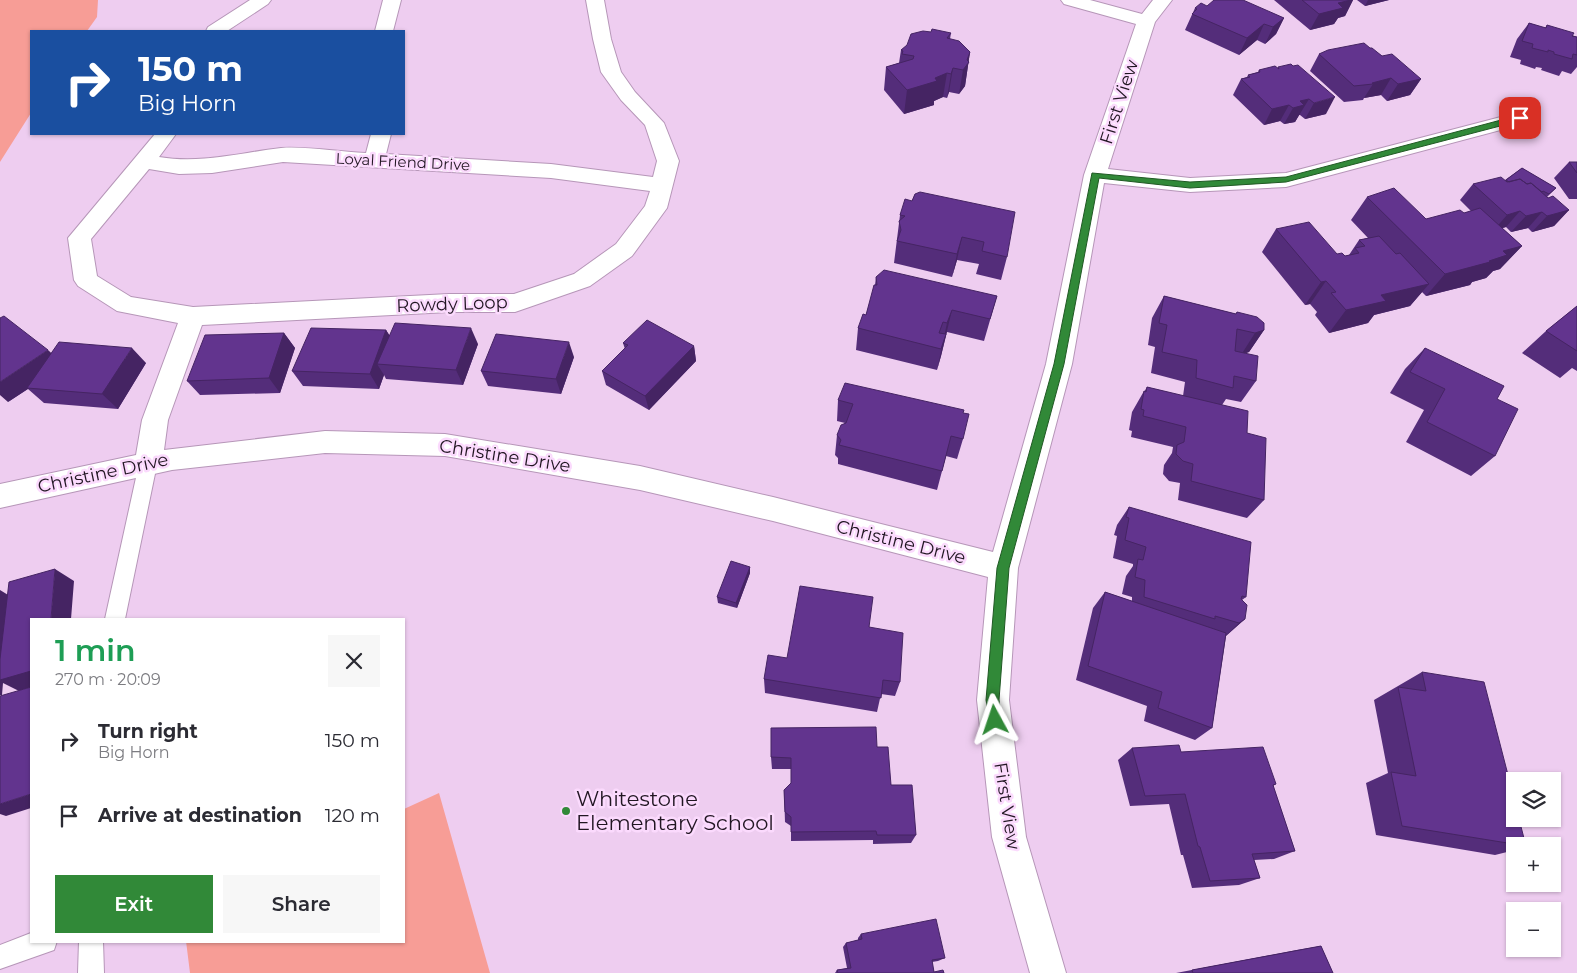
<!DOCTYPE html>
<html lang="en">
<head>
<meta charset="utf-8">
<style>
	body { margin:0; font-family:Montserrat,sans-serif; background:#f7f7f7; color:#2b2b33; height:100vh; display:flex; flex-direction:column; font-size:19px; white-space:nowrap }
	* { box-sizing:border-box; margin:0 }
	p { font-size:16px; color:#7c7c81 }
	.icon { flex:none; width:28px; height:28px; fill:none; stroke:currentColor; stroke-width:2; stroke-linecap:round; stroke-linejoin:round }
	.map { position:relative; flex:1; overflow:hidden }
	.side { position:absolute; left:30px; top:618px; width:375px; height:325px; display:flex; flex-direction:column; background:#fff; border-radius:0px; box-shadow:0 1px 4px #0004 }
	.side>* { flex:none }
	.hud { position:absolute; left:30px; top:30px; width:375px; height:105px; border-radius:0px; box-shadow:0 1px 4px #0004; background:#1a4fa0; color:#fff; overflow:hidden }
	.controls { position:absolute; left:1506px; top:772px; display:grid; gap:10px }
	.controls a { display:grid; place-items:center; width:55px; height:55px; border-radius:0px; background:#fff; box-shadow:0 1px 4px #0004; font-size:25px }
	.pin { position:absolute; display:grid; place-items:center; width:42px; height:42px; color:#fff; margin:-21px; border-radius:10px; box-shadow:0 2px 8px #0006 }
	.me { position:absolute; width:55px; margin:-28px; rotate:355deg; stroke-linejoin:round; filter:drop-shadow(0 0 4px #0008) }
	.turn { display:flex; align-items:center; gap:18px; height:105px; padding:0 25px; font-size:22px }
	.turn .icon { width:65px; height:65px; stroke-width:2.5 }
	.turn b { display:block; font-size:35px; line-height:42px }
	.round { display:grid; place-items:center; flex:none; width:52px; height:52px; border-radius:0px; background:#f7f7f7 }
	.head { display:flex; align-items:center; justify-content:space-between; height:85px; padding:0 25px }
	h1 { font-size:30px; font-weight:600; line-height:38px; color:#1e9e55 }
	.cta { display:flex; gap:10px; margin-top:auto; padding:10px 25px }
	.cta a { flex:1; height:58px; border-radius:0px; background:#318938; color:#fff; font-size:20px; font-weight:600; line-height:58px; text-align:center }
	.cta a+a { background:#f7f7f7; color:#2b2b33 }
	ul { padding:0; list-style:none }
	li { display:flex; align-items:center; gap:15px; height:75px; padding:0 25px }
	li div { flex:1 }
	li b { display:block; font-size:19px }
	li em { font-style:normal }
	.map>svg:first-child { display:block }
</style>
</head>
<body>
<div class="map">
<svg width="1577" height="973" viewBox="0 0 1577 973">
	<rect width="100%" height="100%" fill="#eecdf0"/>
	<path fill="#f79d96" d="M0,0H98L97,17L87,31H31V113L0,162Z
		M439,793L490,973H190L186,941H404V809Z"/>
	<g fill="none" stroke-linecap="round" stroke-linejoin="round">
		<g stroke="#b696b8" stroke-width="2">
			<path id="lane" d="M148,456L155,459L157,464L125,619H105L139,464L141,459Z
				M31,933V941H57L54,950L0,969V945Z
				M79,941H103L104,973H78Z"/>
		</g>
		<g stroke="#b696b8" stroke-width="2">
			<path id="street" d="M250,0H271L268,4L227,31H206L208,27Z
				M383,0H401L393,31H375Z
				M586,0H604L611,39L621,72L635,92L664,123L679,161L667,208L632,256L590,286L515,312H449L202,325L168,420L164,450L325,431L445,434L640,466L773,497L993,552L1046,364L1084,175L1136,24L1064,4L1061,0H1090L1142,14L1153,0H1172L1155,22L1108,169L1190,178L1286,173L1520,112L1527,113L1530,118L1527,123L1286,187L1190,192L1104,183L1072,364L1018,568L1009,700L1026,837L1066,973H1030L992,837L977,700L988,577L773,521L640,490L445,456L325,453L172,470L0,508V484L136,455L142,420L178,323L117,311L78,286L74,280L68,238L155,134H176L159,157C201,164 239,153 281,148C304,146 341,152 366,153L371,134H391L386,154L551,164L653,177L657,161L645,125L621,100L601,72L593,39ZM283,162L551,178L650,191L645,206L616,244L574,274L514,294H449L193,307L131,297L97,276L91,239L149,169L179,174L212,173Z"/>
		</g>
		<use href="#lane" fill="#fff" fill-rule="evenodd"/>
		<use href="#street" fill="#fff" fill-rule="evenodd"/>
	</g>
	<path fill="#542d7a" d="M1274,0H1353L1345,16L1338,18L1334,24L1310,30Z
		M1357,0H1389L1365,6Z
		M1207,6L1284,18L1276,34L1265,44L1257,40L1239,55L1185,30L1195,8Z
		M1529,23L1545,28L1547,25L1577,37V67L1571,74L1562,71L1559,76L1541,70L1542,68L1536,67L1535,69L1520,64L1521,60L1510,57L1517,39Z
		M931,32L951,33L950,39L970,52L965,86L959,94L949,92L947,98L943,97L934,101V105L904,114L884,90L886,67L899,63L901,50Z
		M1370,48L1382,56L1421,79L1410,95L1387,101L1381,95L1364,98L1363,100L1344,102L1310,71L1319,54Z
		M1278,67L1326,114L1305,119L1300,115H1299L1295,122L1284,124L1280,121L1264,125L1233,95L1241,79L1247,77L1248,75L1258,72L1259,70L1278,68Z
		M1569,162H1577V199H1569L1554,178Z
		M1522,168L1556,188L1547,197L1569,210L1554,226L1532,232L1528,228L1511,232L1506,227L1502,228L1522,246L1500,269L1493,271L1486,278L1472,282L1470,285L1426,296L1422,292L1410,306L1374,315L1368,323L1329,333L1315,315L1317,312L1310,304L1305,305L1262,252L1276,229L1337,254L1345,256L1349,255L1359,240L1368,238L1351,220L1367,197L1426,219L1464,213L1471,211L1460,200L1473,184L1505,180Z
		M915,194L1007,257L1001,280L976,274L979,264L957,260L952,277L894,263L900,215L912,201Z
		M876,277L997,296L984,341L947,332L941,356L937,370L856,350L858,328L866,315L875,285Z
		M1164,296L1236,314L1237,312L1264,330L1249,352L1245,353L1256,381L1241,402L1226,399L1222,405L1247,433L1264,500L1247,518L1178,500L1180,483L1169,481L1163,474L1164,465L1172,453L1173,447L1131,437L1132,431L1129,430L1132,412L1144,391V392L1147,387L1183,396L1185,382L1151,373L1155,347L1148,345L1152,318Z
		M1577,306V371L1572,368L1560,378L1522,353L1546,331Z
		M386,330L390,336L478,344L463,385L386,379L384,375L379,389L303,386L292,371Z
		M284,333L295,348L280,393L200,395L187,381Z
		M623,343L694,346L696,361L649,410L606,385L602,371L625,349Z
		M1425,348L1497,399L1495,456L1471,476L1406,442L1424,410L1390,393L1405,369Z
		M52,353L146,363L118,409L44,403L28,389L8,402Z
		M574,357L561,394L488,386L481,371Z
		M838,400L963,413V439L957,459L946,456L937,490L838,464V458L835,455L837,435L845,423L837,421Z
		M1129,507L1246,597L1242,600L1245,619L1226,636L1212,728L1195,740L1144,721L1147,706L1076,680L1093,608L1105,592L1132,601V597L1122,594L1126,576L1133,566V564L1113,558L1117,536L1114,535L1117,525Z
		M750,567V573L737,608L718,603L717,597Z
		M869,627L900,682L895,696L881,694L877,712L765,693L764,679L787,658Z
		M1422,672L1526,846H1515V850L1495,855L1376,835L1366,783L1388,773L1374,700Z
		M877,747L891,785L916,835L911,843L873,844V840L791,841V826L785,822L784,790L791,783V769H772L771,757Z
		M1132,748L1181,752L1276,784L1273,786L1295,851L1274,859L1254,860L1260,878L1239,885L1192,888L1183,855H1181L1169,804L1130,806L1118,760Z
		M861,934L945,958L938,961L932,962L934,972L944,973H835L837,970L847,968L843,947L846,943L858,940V938Z
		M1321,946L1333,973H1176L1297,950Z"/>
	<path fill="#452463" d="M1351,0H1353L1345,16L1338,18L1334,24L1310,30L1319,14L1338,3Z
		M1368,0H1389L1365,6Z
		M1284,18L1276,34L1265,44L1273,27Z
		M1264,24L1257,40L1239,55L1247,38Z
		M970,52L965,86L959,94L963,70Z
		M953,68L949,92L947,98L951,74Z
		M947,73L943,97L934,101V105L904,114L907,90Z
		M1391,78L1381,95L1364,98L1373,84L1372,83Z
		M1421,79L1410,95L1387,101L1398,84Z
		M1335,97L1326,114L1305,119L1314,103Z
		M1309,99L1295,122L1284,124L1293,108L1300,101Z
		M1289,105L1280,121L1264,125L1272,109Z
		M1569,210L1554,226L1532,232L1547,216Z
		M1520,211L1506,227L1493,231L1507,215Z
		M1542,212L1528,228L1511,232L1526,216Z
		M962,237L957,260L952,277L957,254Z
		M1522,246L1500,269L1493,271L1486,278L1472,282L1470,285L1426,296L1445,274L1489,261L1503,251Z
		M1326,281L1310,304L1305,305L1321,282Z
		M1429,284L1410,306L1374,315L1368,323L1329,333L1346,310L1381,295Z
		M952,310L941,356L937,370L947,323Z
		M471,328L478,344L463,385L456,370Z
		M386,330L395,345L377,364L384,375L379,389L370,374Z
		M1264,330L1249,352L1241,355L1255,333Z
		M284,333L295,348L280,393L269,378Z
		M569,342L574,357L561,394L556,379Z
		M694,346L696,361L649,410L645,396Z
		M132,348L146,363L118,409L102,394Z
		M48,350L64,365L8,402L0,395V382Z
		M750,567V573L737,608L736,603Z
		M55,569L74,581L71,619H51Z
		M0,590L13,598L31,671V687L19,691L3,683L2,695H0Z
		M1245,619L1228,634L1222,639L1239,623Z
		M31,794V808L6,816L0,814V804Z"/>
	<path fill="#62348e" stroke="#452463" d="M1214,0H1243L1284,18L1273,27L1264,24L1247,38L1192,14L1197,9L1195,8L1201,3L1207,6Z
		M1302,0H1351L1338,3L1343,8L1319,14Z
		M1529,23L1546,28L1547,25L1574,33L1572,36L1577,37V55L1573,54L1572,59L1554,54V52L1548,50V52L1532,48L1533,44L1522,41Z
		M932,29L951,33L947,38L959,41L970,52L967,60L969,62L963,70L953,68L951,74L947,73L935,78L937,81L907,90L886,67L913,59L914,56L902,54L903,51L901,50L907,45L911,34L923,31L931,32Z
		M1364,43L1370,48H1372L1382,56L1392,54L1421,79L1398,84L1391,78L1372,83L1373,84L1354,86L1319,54L1328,50Z
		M1291,64L1293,66L1298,65L1335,97L1314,103L1309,99L1300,101L1304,105L1293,108L1289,105L1272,109L1241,79L1250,77L1248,75L1260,72L1259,70L1275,66L1279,69L1278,67Z
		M1569,162H1577V173Z
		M1522,168L1556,188L1549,194L1543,191L1542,192L1531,183L1527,184L1520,179L1509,182L1506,180Z
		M1501,177L1507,182L1520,179L1527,184L1531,183L1548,198L1553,196L1569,210L1547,216L1542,212L1526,216L1520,211L1507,215L1473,184Z
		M1394,188L1426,219L1460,210L1464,213L1480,208L1522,246L1503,251L1507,255L1489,261L1490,262L1445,274L1367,197Z
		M920,192L1015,212L1007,257L982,251L984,242L962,237L957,254L897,241L901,230L899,221L905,216L900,215L905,199L912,201L915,194Z
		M1309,222L1337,254L1342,253L1345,256L1359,253L1355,248L1365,246L1359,240L1379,236L1396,254L1400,253L1429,284L1381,295L1386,301L1346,310L1331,293L1336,292L1326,281L1321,282L1276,229Z
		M884,270L997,296L990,319L952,310L947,323L943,322L939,333L946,334L941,349L858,328L863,314L866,315L874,285H877L876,277Z
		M1164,296L1236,314L1237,312L1257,317L1264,323V330L1255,333L1237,329L1235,351L1258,356L1256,381L1234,376L1233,388L1196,378L1197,360L1162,352L1167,325L1159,323Z
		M1577,306V351L1546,331Z
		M4,316L48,350L0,382V318Z
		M647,320L694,346L645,396L602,371L628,345L623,343Z
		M395,323L471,328L456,370L377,364Z
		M311,328L386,330L370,374L292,371Z
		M284,333L269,378L187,381L205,335Z
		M496,334L569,342L556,379L481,371Z
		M59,342L132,348L102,394L27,388Z
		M1425,348L1504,386L1497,399L1518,409L1495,456L1427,422L1445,389L1410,372Z
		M845,383L964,410L963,413L969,414L963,439L951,436L942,471L839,445L841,440L837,435L841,425L846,423L853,404L838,400Z
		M1147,387L1248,411L1247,433L1266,438L1264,500L1191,481L1193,464L1183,461L1176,454L1177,445L1184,442L1186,427L1143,416L1144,410L1141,409L1144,391L1146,392Z
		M1129,507L1251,542L1246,597L1242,596L1241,599L1247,605L1245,619L1239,623L1215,616V619L1144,597L1145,580L1135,577L1138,559L1143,560L1146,547L1125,540L1129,518L1126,517Z
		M731,561L750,567L736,603L717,597Z
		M55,569L51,619H31V671L0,680V659L9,582Z
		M800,586L873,597L869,627L903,633L900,682L883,680L881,698L764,679L768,655L787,658Z
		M1105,592L1226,633L1212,728L1158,708L1162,692L1088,666Z
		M1422,672L1484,682L1515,802V819H1519L1526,846L1402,826L1391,772L1416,776L1398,687L1426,691Z
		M31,687V794L0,804V696Z
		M876,727L877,747H888L891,785H912L916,835H877L876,831L791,832V817L785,812L784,790L791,783V758L771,757V728Z
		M1179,745L1181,752L1263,747L1276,784L1273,785L1295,851L1252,854L1260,878L1210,881L1200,847L1198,846L1185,794L1145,796L1132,748Z
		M936,919L945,958L932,960L934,972L943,970L944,973H838L837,970L851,968L846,943L862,939L861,934Z
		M1321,946L1333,973H1193L1192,970Z"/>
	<path fill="#318938" stroke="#205924" d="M1520,115L1523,116V120L1286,182L1190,188L1099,178L1064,364L1009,568L999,700L1002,720L1000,724L995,726L990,724L986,700L997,568L1054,364L1092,173L1190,182L1286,177Z"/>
	<circle fill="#318938" stroke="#fbdafd" stroke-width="2" cx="566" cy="811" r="5"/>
	<g text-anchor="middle" stroke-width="5" stroke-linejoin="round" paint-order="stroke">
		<g font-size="15" fill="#211622" stroke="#fbdafd">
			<text transform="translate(403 162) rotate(3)" y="5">Loyal Friend Drive</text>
		</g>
		<g font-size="18" fill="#211622" stroke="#fbdafd">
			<text transform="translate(1119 102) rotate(-72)" y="6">First View</text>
			<text transform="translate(452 304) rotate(-2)" y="6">Rowdy Loop</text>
			<text transform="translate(505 456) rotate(9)" y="6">Christine Drive</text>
			<text transform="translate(103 473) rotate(-12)" y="6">Christine Drive</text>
			<text transform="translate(901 542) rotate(14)" y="6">Christine Drive</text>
			<text transform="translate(1007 806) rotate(81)" y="6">First View</text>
		</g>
		<g font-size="21" fill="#211622" stroke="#fbdafd" text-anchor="start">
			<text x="576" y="806">Whitestone<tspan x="576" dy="24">Elementary School</tspan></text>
		</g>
	</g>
</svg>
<div class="controls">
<a><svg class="icon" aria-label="layers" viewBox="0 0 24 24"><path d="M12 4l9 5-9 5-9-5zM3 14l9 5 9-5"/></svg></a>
<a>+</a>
<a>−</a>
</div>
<div class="pin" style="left:1520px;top:118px;background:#d93025"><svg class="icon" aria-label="arrive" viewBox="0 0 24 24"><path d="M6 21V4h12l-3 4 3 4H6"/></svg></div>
<svg class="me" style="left:995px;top:720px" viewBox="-20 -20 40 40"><path d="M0-17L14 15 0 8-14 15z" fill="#318938" stroke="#fff" stroke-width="4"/></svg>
<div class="hud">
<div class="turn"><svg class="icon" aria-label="right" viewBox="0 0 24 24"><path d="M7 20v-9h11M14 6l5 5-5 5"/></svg><div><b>150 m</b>Big Horn</div></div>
</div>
<section class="side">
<div class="head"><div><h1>1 min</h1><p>270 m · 20:09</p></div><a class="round"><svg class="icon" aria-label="close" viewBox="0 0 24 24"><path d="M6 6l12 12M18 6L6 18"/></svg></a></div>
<ul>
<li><svg class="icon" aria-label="right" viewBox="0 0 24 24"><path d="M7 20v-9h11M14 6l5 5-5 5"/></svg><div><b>Turn right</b><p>Big Horn</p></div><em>150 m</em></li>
<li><svg class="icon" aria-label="arrive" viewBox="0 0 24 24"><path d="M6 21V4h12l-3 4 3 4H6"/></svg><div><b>Arrive at destination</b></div><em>120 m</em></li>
</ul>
<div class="cta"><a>Exit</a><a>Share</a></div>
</section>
</div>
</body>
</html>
